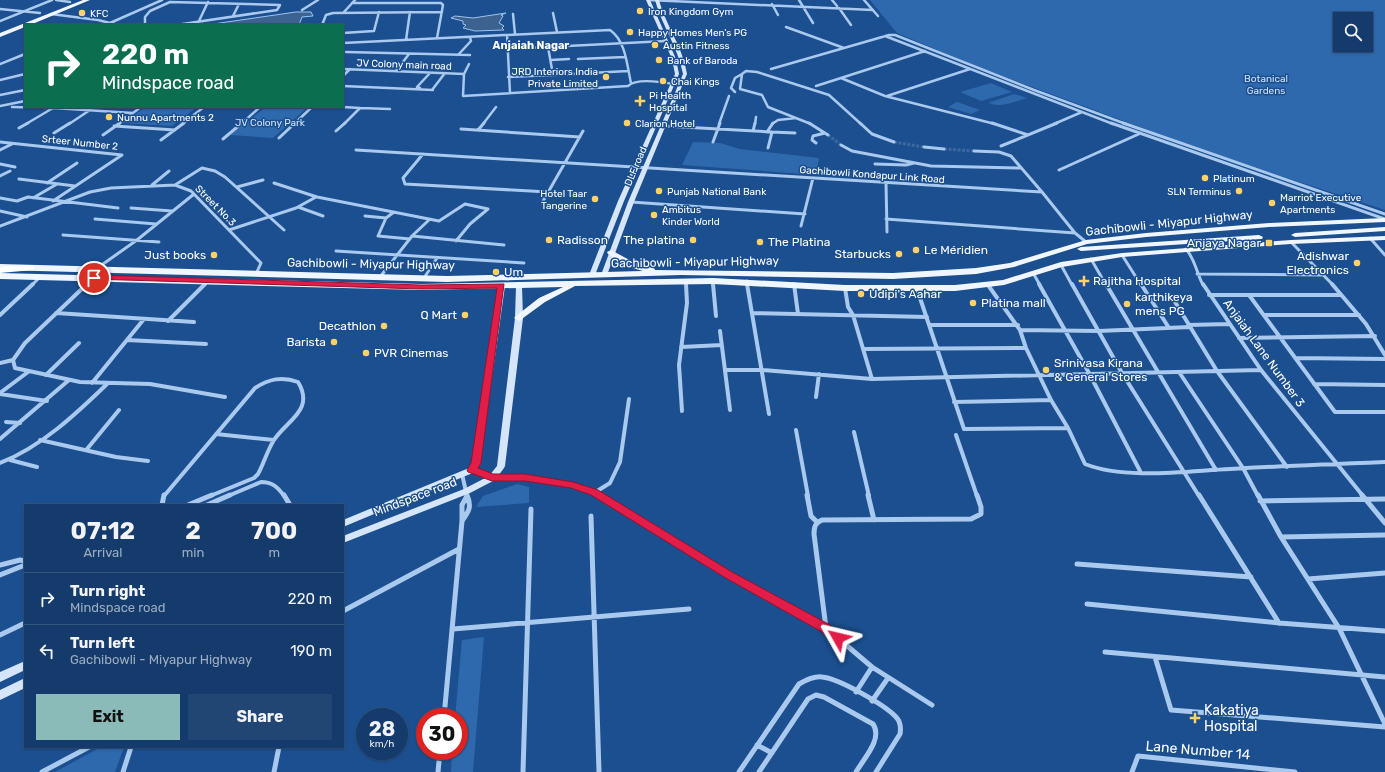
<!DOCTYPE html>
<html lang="en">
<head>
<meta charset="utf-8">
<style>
	body { margin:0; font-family:Rubik,sans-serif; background:#214673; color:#f1f3f6; height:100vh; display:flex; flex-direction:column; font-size:15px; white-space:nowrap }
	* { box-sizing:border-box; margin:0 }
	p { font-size:13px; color:#9dadc1 }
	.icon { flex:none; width:22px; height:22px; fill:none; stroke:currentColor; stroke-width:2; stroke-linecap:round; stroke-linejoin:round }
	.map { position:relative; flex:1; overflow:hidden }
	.drawer { position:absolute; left:24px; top:504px; width:320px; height:244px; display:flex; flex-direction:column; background:#143b6b; border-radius:0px; box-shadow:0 1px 3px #0004,0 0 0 1px #33557e }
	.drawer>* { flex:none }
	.hud { position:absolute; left:24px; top:24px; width:320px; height:84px; border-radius:0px; box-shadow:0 1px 3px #0004,0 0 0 1px #33557e; background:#0b6e4f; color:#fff; overflow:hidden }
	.fabs { position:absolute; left:1333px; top:12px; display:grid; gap:8px }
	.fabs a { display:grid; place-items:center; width:40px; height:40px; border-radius:0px; background:#143b6b; box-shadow:0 1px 3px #0004,0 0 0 1px #33557e; font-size:20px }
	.speed { position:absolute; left:356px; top:708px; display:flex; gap:8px; font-size:20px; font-weight:700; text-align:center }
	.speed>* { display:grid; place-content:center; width:52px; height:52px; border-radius:50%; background:#143b6b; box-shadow:0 1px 3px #0004,0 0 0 1px #33557e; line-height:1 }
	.speed small { font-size:10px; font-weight:400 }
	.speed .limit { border:6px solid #d22; background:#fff; color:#111 }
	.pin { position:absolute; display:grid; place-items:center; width:34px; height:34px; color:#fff; margin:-17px; border:2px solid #fff; border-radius:50%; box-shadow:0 1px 4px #0007 }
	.me { position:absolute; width:44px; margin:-22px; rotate:307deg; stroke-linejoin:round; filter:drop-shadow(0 0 3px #0008) }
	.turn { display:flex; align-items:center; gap:14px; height:84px; padding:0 12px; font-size:18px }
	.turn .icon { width:52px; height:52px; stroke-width:2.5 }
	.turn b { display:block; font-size:28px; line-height:34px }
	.eta { display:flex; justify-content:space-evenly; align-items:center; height:68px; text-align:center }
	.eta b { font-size:24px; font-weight:700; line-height:28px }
	.button { display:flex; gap:8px; margin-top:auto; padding:8px 12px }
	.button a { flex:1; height:46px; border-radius:0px; background:#8bbbb9; color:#111; font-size:16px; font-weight:700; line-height:46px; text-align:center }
	.button a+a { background:#214673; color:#f1f3f6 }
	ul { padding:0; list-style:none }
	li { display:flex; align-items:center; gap:12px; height:52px; padding:0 12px; border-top:1px solid #33557e }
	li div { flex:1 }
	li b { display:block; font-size:15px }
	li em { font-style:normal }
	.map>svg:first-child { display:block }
</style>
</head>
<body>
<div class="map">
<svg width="1385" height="772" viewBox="0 0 1385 772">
	<rect width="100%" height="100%" fill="#1b4f8f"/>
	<path fill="#2e69ad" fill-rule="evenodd" d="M870,0H1385V210L1205,151L978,67L897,33ZM1340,19H1366V45H1340Z
		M991,83L1012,92L981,101L960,92Z
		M1014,94L1027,98C1012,102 1003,108 988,103Z
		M957,102L980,110L971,114L948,107Z
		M146,107H197L172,126L122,123Z
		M266,107H308L273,138L230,135Z
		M693,142L720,143L740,149L819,158L816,175L682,165Z
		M517,484L529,487V503L476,507L483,496Z
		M484,637L473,772H451L452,751H459V717H455L462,640Z
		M101,747H124L115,772H55Z"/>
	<path fill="#3c6290" stroke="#9cc4f0" d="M296,12H311L313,16L302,17L299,25H206Z
		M506,13L501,15L503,16L499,23L504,26L502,28L504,30L475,31L463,28L466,25L463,24V21L451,18L455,16L473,18Z"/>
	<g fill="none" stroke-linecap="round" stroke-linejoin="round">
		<path stroke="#3d69a0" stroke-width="3" stroke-dasharray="3 1.5" stroke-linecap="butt" d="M828,135L841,145
			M894,142L924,147
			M944,149L974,151"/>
		<path stroke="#a9c9ee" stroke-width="2.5" d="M56,0L70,2
			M648,0L873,10
			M799,0L813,23
			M832,0L837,6
			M864,0L878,16
			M352,3H441L443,5L437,38
			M772,4L778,15
			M839,8L851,25
			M0,9L40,13
			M302,10L318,0
			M344,12L355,0
			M553,13L557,32
			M51,14L98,20L118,25
			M513,14L515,34
			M233,16L239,4
			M0,21L52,0
			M199,21L208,2
			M110,23L162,0
			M145,25V17L150,11L170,2L280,5L277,10L176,25
			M322,25L326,15L333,13L442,12
			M343,33L374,31L379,12
			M507,35L510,93
			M885,36L1113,124
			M406,40L410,12
			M343,43L610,30C626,41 627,66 631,83
			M844,48L889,35H895L1034,90L1126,124
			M508,49L666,41
			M925,51L841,78L885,96L995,124
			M346,52L470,55
			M458,55L471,41L470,37
			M578,59L625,57
			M551,60L569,59
			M0,64L25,54
			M469,64L464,74L463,96L628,86C636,78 662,82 673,84
			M343,69L464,74
			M771,69L844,48L786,27
			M396,71L409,54
			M553,75L628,71
			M343,76L350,69
			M508,77L553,75L548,47
			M0,80L25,74
			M343,86L433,90
			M816,86L841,78
			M420,88L417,87L430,73
			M432,90L445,73
			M735,92L731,88L735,78L742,74
			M0,95L25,90
			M887,96L970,69
			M0,106L25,101
			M12,107L52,108
			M343,107L360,108L344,124
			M360,108L390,109
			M26,124L53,108L133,113
			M69,124L90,110
			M118,124L141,107
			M182,124L204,107
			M241,124L260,107
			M294,124L312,107
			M483,124L496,107
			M719,124L729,96
			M755,124L756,117
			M772,124L778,120L796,118
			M811,124L768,107L762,95L740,89L742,74L746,71L757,72L829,95L861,124
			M1054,124L1082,112"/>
		<path stroke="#a9c9ee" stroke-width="3" d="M809,123L828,135
			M860,123L872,134L894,142
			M992,123L1028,135
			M1111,123L1385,219
			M1123,123L1385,214
			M114,126L175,130
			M664,126L772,132L768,148
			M19,128L28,123
			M461,129L580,137
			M478,130L484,123
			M336,131L345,123
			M753,131L755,123
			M767,132L773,123
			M772,132L795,133
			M54,133L70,123
			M103,135L120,123
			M279,138L295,123
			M223,139L242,123
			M161,140L184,123
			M0,142L122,155L53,201
			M713,142L720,123
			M816,143L812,140L813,136L825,133
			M841,145L852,151L931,166L1021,168
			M1001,146L1057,123
			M924,147L944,149
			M0,150L12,144
			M356,150L1042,192L1075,233L1086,242
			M974,151L999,152L1011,156L1042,192
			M423,154L403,178L405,184L548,192
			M0,164L15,167
			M875,164L906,165L914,163
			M1059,170L1141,133
			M0,176L10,171
			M19,179L75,186
			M47,183L77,163
			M274,183L317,197L439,221L465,204L488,209L470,224L456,241
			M886,183L887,232
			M152,185L169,171
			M175,185L202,168L215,171L225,177L284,230
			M237,187L263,180
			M0,198L17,201L28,197L118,208
			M33,198L57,184
			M631,202L805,214
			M542,203L583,131
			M298,207L323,216
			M131,208L172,211
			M0,211L27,217
			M394,212L386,218L378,236L410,239
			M365,216L386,218
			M95,219L156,224
			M886,219L1075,233
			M0,226L90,192L111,188L175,185L191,191L261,263L256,274
			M801,226L813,178
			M229,230L296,208L316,197
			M63,235L159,242
			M412,236L504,245
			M1370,238L1385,255
			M1291,242L1333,285
			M1186,249C1196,261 1196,272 1203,285
			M336,251L524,263
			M1122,255L1141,285
			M1091,259L1106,285
			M1061,265L1072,285
			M96,269L137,240L194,194
			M1033,273L1040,285
			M1197,274L1322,275
			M380,277L412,236L430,219
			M424,278L437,258
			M686,281V285
			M713,281V285
			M747,281L748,285
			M32,285L40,277
			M86,285L93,278
			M204,285L207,282"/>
		<path stroke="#a9c9ee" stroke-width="4" d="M87,284L25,343L13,360L15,368L80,382L150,384L225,397
			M713,284L716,316
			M747,284L769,414
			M794,284L798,314
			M1039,284L1089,373L1140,471
			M1072,284L1122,373L1199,496
			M1106,284L1216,470
			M1141,284L1169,328
			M1203,284L1261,370L1363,496
			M1332,284L1366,324L1385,355
			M988,285L1020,330L1026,348L1051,400L1068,428L1085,464C1125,480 1187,471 1230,469C1282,466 1333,464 1385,462
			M845,288L848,307L853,315L872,379
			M917,289L964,429L1068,428
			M1209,295H1340
			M1249,295L1335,412H1385
			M1172,297L1217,371L1287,467
			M56,313L194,322
			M753,313L927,317
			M0,315L33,284
			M1265,315H1359
			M168,321L205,284
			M930,325H1018
			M1188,325L1229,324
			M1020,330L1099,331L1190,327
			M720,331L730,410
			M1239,338L1375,336
			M127,340L206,344
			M681,347L722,345
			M863,349L1026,348
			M1295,358L1385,359
			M0,363L13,360
			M725,370H763L872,379L1261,370
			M1179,372L1243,468L1258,496
			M46,375L79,343
			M92,383L144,319
			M1314,384L1385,385
			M0,393L28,372
			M0,394L47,401
			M816,397L819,374
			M954,402L1051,400
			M682,411L679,365L687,303L686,284
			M6,422L20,423
			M796,430L808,496
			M854,432L869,496
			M216,434L274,440
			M956,435L977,496
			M0,439L69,380
			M40,440L116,457L148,461
			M87,449L119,410
			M10,460L37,467
			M0,463C41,447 76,414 107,384
			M472,470L492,478H525L573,485L599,496
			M462,474L467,496
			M594,493L610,483L620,462L629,399
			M164,496L255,388C269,379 282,376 298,382C315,410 287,420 274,440C267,451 264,463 258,474L254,478L210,496
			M228,496L261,482C272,482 278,487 284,496"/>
		<path stroke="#a9c9ee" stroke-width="5" d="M284,495L290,505
			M597,495L728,574L826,628L872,667L932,705
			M807,495L811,516L817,522
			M868,495L874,520
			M1199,495L1279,623
			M1258,495L1281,537L1339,628L1385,724
			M1362,495L1385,523
			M1260,501L1385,499
			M162,505L164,495
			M188,505L212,495
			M207,505L230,495
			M591,516L599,772
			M462,521C469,511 472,507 467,495
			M1281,537L1385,535
			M1077,564L1251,577
			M0,565L20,560L25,561
			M0,575L25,565
			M1308,579L1385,573
			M1087,604L1279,623L1385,631
			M343,611L459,549
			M826,628L814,534C814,527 815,523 822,520L971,519L981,514V507L977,495
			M453,629L689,609
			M0,635L25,623
			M1105,652L1385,677
			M1155,657L1171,710L1385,727
			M856,692L872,667
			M872,701L888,678
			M444,717L462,521V505L467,496
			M757,745L772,753
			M42,772L89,747
			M123,772L131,747
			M274,772L279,747
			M438,772L440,751
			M523,772L531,509
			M739,772L799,684C806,680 814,676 822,677C838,678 885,705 896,717C900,721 901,728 900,734L876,772
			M759,772L808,699L816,695L824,697L873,724C883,739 864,758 856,772
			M1132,772L1138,756L1295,772"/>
		<path fill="#d6e6fa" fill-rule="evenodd" d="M646,0H650L676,59L679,74L624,201L595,275L592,277L589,275L618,201L675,74L672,59Z
			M655,0H659C666,26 683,47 687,74L634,202L607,275L604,277L601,275L628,202L683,74C678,47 662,26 655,0Z
			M502,284L505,286L480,463L475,472L343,527V520L469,468L472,463L499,286Z
			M519,284L522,286L523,318L505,466L504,468L495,480L470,493L343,543V536L464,489L489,476L497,466L515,318L516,286Z
			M25,661V670L0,682V672Z
			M25,678V688L0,700V690Z"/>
		<path fill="#f0f6ff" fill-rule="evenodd" d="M83,0H90L30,25H25V27L0,37V33Z
			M1385,218V222L1269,227L1146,237L1087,244L1014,267L976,274L893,279L681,275L447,282L0,270V264L447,276L643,271L629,267L608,254L607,252L611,250L635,263L654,268L655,270L893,273L976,268L1010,263L1086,240L1146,233L1269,223Z
			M1385,227V231L1295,237L1291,235L1295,233Z
			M1259,235L1263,237L1262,239L1081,251L1077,249L1081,247Z
			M1385,236V240L1291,244L1122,257L1062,267L1004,285L955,291H845L713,284L575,286L545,302L519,321L514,318L516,316L539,298L563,287L421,290L0,279V273L421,284L713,278L845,285H955L1003,280L1061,262L1122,253L1291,240Z"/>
		<path fill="#fff" fill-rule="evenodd" d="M29,265L33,266L34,268L33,270L0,273V267Z"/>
	</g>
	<path fill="#e11d48" stroke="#92132f" d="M94,275L421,285L504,284L481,463L478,468L493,474H525L573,482L598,490L732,572L830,625L844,638L842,641C833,644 828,637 822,632L724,577L591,495L571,488L525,481H492L468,472L467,470L471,463L497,288L421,289L91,279L90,278Z"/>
	<g fill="#ffd166" stroke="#1b4f8f" stroke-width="1.5">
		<circle cx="640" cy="11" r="4"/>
		<circle cx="82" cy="13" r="4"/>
		<circle cx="630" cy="32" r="4"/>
		<circle cx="655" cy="45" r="4"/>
		<circle cx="659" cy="60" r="4"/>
		<circle cx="606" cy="77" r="4"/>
		<circle cx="663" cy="81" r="4"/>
		<path d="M638 95h4v4h4v4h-4v4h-4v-4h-4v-4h4z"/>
		<circle cx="109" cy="117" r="4"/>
		<circle cx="627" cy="123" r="4"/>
		<circle cx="1205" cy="178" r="4"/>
		<circle cx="659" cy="191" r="4"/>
		<circle cx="1239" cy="191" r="4"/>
		<circle cx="595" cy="199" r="4"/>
		<circle cx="1272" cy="203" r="4"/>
		<circle cx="654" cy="215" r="4"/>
		<circle cx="549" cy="240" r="4"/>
		<circle cx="693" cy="240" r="4"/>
		<circle cx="760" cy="242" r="4"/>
		<rect x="1265" y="239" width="8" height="8" rx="2"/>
		<circle cx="916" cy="250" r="4"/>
		<circle cx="899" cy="254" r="4"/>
		<circle cx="214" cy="255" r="4"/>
		<circle cx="1357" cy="263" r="4"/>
		<circle cx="496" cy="272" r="4"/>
		<path d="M1082 275h4v4h4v4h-4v4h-4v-4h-4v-4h4z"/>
		<circle cx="861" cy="294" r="4"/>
		<circle cx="973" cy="303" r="4"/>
		<circle cx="1127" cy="304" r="4"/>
		<circle cx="465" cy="315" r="4"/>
		<circle cx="384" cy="326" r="4"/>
		<circle cx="334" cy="342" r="4"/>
		<circle cx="366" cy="353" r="4"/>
		<circle cx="1046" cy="370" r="4"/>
		<path d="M1193 712h4v4h4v4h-4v4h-4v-4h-4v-4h4z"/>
	</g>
	<g text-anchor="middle" stroke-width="3" stroke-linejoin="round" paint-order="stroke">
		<g font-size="10" fill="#fff" stroke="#1b4f8f" text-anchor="start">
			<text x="648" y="15">Iron Kingdom Gym</text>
			<text x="90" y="17">KFC</text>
			<text x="638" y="36">Happy Homes Men's PG</text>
			<text x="663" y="49">Austin Fitness</text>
			<text x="667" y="64">Bank of Baroda</text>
			<text x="598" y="75" text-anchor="end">JRD Interiors India<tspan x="598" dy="12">Private Limited</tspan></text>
			<text x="671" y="85">Chai Kings</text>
			<text x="649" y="99">Pi Health<tspan x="649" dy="12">Hospital</tspan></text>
			<text x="117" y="121">Nunnu Apartments 2</text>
			<text x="635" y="127">Clarion Hotel</text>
			<text x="1213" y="182">Platinum</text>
			<text x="667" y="195">Punjab National Bank</text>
			<text x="1231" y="195" text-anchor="end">SLN Terminus</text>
			<text x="587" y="197" text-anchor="end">Hotel Taar<tspan x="587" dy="12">Tangerine</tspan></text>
			<text x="1280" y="201">Marriot Executive<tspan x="1280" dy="12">Apartments</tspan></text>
			<text x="662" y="213">Ambitus<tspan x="662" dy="12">Kinder World</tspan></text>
		</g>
		<g font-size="10" fill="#fff" stroke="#1b4f8f">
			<text transform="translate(404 64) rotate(2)" y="4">JV Colony main road</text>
			<text transform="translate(80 142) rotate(6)" y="4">Srteer Number 2</text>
			<text transform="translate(635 166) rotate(-67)" y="4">DLF road</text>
			<text transform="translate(872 174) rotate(4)" y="4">Gachibowli Kondapur Link Road</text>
			<text transform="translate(216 205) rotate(45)" y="4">Street No.3</text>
		</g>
		<g font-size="10" fill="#cfe3fa" stroke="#1b4f8f">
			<text x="1266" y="82">Botanical<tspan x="1266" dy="12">Gardens</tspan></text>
			<text x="270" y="126">JV Colony Park</text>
		</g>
		<g font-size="11" font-weight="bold" fill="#fff" stroke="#1b4f8f">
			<text x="531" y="49">Anjaiah Nagar</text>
		</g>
		<g font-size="12" fill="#fff" stroke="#1b4f8f">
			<text transform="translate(1169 223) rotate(-6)" y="4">Gachibowli - Miyapur Highway</text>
			<text transform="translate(695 262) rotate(-1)" y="4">Gachibowli - Miyapur Highway</text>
			<text transform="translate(371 264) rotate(1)" y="4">Gachibowli - Miyapur Highway</text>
			<text transform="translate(1264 353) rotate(54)" y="4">Anjaiah Lane Number 3</text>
			<text transform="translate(415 497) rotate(-21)" y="4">Mindspace road</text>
		</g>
		<g font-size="12" fill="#fff" stroke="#1b4f8f" text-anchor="start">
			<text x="557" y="244">Radisson</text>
			<text x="685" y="244" text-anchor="end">The platina</text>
			<text x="768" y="246">The Platina</text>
			<text x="1261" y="247" text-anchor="end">Anjaya Nagar</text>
			<text x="924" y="254">Le Méridien</text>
			<text x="891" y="258" text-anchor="end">Starbucks</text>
			<text x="206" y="259" text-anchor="end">Just books</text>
			<text x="1349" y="260" text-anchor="end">Adishwar<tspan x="1349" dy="14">Electronics</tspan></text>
			<text x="504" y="276">Um</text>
			<text x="1093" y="285">Rajitha Hospital</text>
			<text x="869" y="298">Udipi's Aahar</text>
			<text x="1135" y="301">karthikeya<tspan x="1135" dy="14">mens PG</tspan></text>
			<text x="981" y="307">Platina mall</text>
			<text x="457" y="319" text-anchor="end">Q Mart</text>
			<text x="376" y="330" text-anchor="end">Decathlon</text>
			<text x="326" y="346" text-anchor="end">Barista</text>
			<text x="374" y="357">PVR Cinemas</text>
			<text x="1054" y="367">Srinivasa Kirana<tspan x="1054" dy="14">&amp; General Stores</tspan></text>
		</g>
		<g font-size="14" fill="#fff" stroke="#1b4f8f" text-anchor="start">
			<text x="1204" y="715">Kakatiya<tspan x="1204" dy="16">Hospital</tspan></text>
		</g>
		<g font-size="14" fill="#fff" stroke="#1b4f8f">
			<text transform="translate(1198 750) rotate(5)" y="5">Lane Number 14</text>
		</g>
	</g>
</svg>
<div class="fabs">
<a><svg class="icon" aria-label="search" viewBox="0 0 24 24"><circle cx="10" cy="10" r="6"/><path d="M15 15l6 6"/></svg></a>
</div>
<div class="speed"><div>28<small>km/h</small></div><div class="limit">30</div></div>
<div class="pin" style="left:94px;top:278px;background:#d93025"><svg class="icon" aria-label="arrive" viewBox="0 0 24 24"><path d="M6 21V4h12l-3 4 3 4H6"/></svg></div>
<svg class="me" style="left:838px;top:638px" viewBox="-20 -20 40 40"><path d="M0-17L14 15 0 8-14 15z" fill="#e11d48" stroke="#fff" stroke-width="4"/></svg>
<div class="hud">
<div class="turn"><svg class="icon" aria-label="right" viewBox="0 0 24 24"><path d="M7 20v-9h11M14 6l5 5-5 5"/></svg><div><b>220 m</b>Mindspace road</div></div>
</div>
<section class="drawer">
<div class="eta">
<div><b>07:12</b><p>Arrival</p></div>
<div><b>2</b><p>min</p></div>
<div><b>700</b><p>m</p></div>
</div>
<ul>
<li><svg class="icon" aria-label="right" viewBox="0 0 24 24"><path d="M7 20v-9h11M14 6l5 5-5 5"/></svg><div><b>Turn right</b><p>Mindspace road</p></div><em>220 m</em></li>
<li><svg class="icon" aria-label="left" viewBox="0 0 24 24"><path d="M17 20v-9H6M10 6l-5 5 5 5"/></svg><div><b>Turn left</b><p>Gachibowli - Miyapur Highway</p></div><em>190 m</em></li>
</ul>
<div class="button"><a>Exit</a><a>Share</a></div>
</section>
</div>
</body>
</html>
